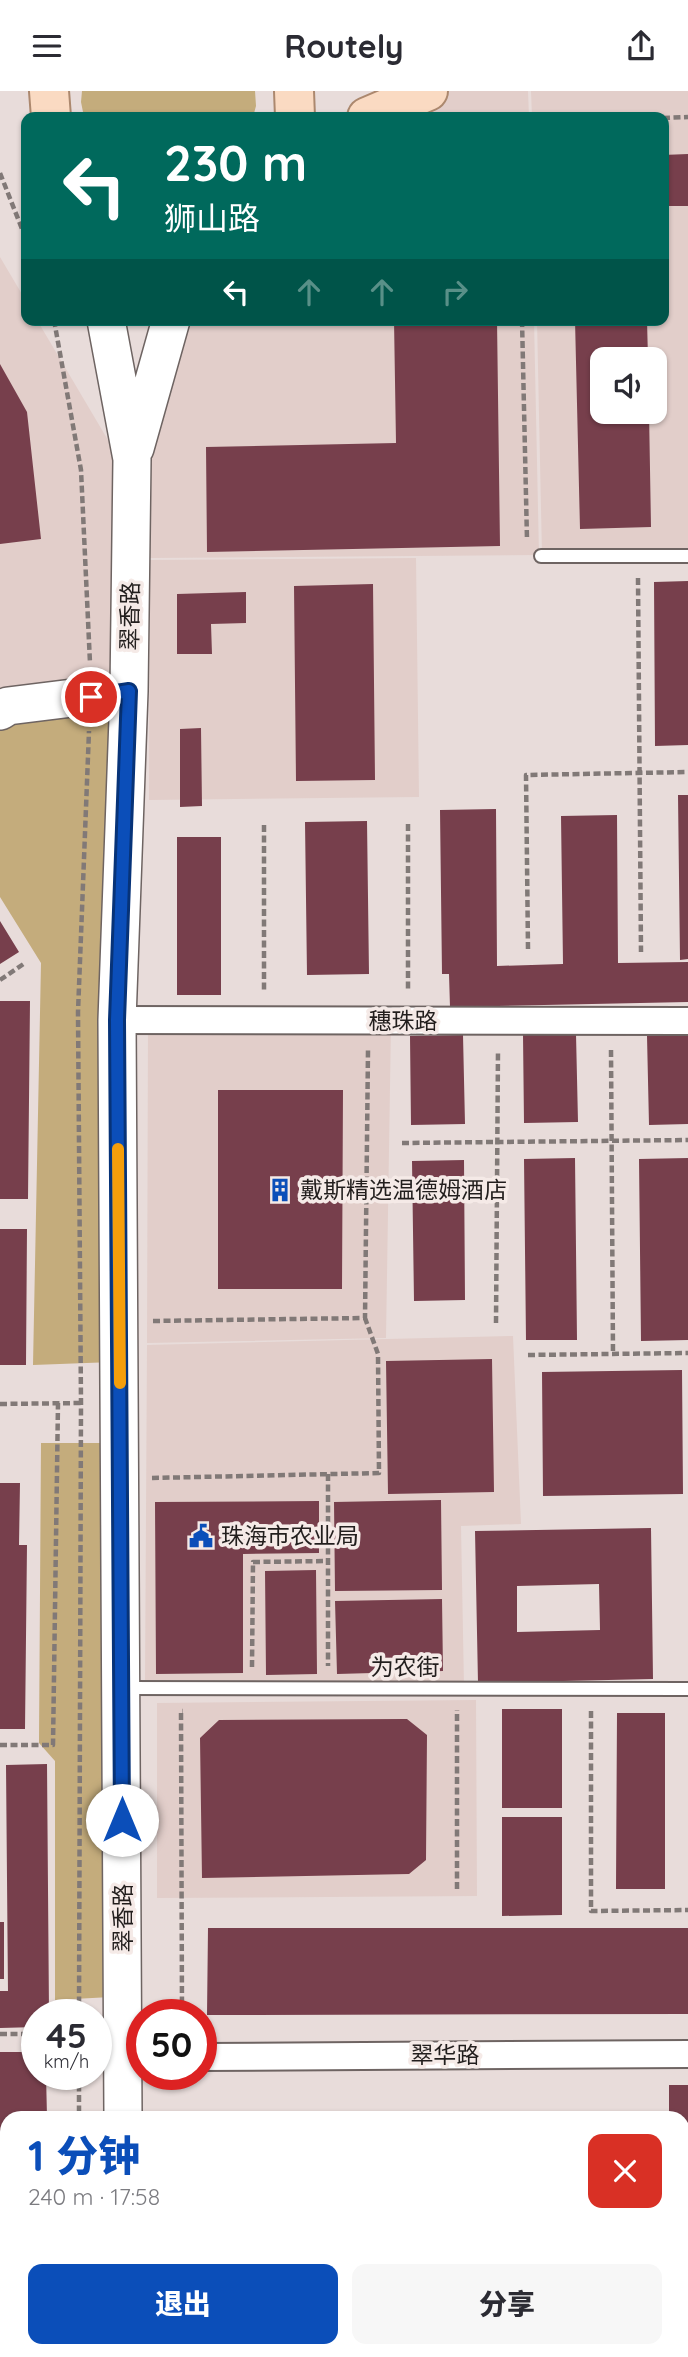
<!DOCTYPE html>
<html lang="zh">
<head>
<meta charset="utf-8">
<style>
	body { margin:0; font-family:Quicksand,"Noto Sans SC",sans-serif; background:#f7f7f7; color:#2b2b33; height:100vh; display:flex; flex-direction:column; font-size:26px; white-space:nowrap }
	* { box-sizing:border-box; margin:0 }
	p { font-size:23px; color:#7c7c81 }
	.icon { flex:none; width:38px; height:38px; fill:none; stroke:currentColor; stroke-width:2; stroke-linecap:round; stroke-linejoin:round }
	.map { position:relative; flex:1; overflow:hidden }
	.drawer { position:absolute; left:0px; top:2020px; width:690px; height:247px; display:flex; flex-direction:column; background:#fff; border-radius:21px 21px 0 0; box-shadow:0 2px 5px #0004 }
	.drawer>* { flex:none }
	.banner { position:absolute; left:21px; top:21px; width:648px; height:214px; border-radius:14px; box-shadow:0 2px 5px #0004; background:#00695c; color:#fff; overflow:hidden }
	.buttons { position:absolute; left:590px; top:256px; display:grid; gap:14px }
	.buttons a { display:grid; place-items:center; width:77px; height:77px; border-radius:14px; background:#fff; box-shadow:0 2px 5px #0004; font-size:35px }
	.speed { position:absolute; left:21px; top:1908px; display:flex; gap:14px; font-size:35px; font-weight:700; text-align:center }
	.speed>* { display:grid; place-content:center; width:91px; height:91px; border-radius:50%; background:#fff; box-shadow:0 2px 5px #0004; line-height:1 }
	.speed small { font-size:18px; font-weight:400 }
	.speed .limit { border:10px solid #d22; background:#fff; color:#111 }
	.pin { position:absolute; display:grid; place-items:center; width:60px; height:60px; color:#fff; margin:-30px; border:4px solid #fff; border-radius:50%; box-shadow:0 2px 7px #0007 }
	.me { position:absolute; width:77px; margin:-38px; rotate:0deg; stroke-linejoin:round; filter:drop-shadow(0 0 5px #0008) }
	.turn { display:flex; align-items:center; gap:24px; height:147px; padding:0 28px; font-size:32px }
	.turn .icon { width:91px; height:91px; stroke-width:2.5 }
	.turn b { display:block; font-size:49px; line-height:60px }
	.lanes { display:flex; align-items:center; height:66px; padding:0 28px; background:#0003; justify-content:center; gap:35px; direction:ltr }
	.lanes .off { opacity:.35 }
	.round { display:grid; place-items:center; flex:none; width:74px; height:74px; border-radius:14px; background:#f7f7f7 }
	.headline { display:flex; align-items:center; justify-content:space-between; height:119px; padding:0 28px }
	h1 { font-size:42px; font-weight:800; line-height:52px; color:#0b4eb9 }
	.button { display:flex; gap:14px; margin-top:auto; padding:14px 28px }
	.button a { flex:1; height:80px; border-radius:14px; background:#0b4eb9; color:#fff; font-size:28px; font-weight:800; line-height:80px; text-align:center }
	.button a+a { background:#f7f7f7; color:#2b2b33 }
	header { display:flex; justify-content:space-between; align-items:center; height:91px; padding:0 28px; background:#fff; font-size:32px; font-weight:800 }
	.map>svg:first-child { display:block }
</style>
</head>
<body>
<header><svg class="icon" aria-label="menu" viewBox="0 0 24 24"><path d="M4 6h16M4 12h16M4 18h16"/></svg>Routely<svg class="icon" aria-label="share" viewBox="0 0 24 24"><path d="M12 15V3M7 8l5-5 5 5M5 13v7h14v-7"/></svg></header>
<div class="map">
<svg width="688" height="2266" viewBox="0 0 688 2266">
	<rect width="100%" height="100%" fill="#e8dcda"/>
	<path fill="#e2ceca" fill-rule="evenodd" d="M435,0H528L529,26H374Z
		M531,0H688V464H542L537,229H663V26H532ZM602,268H654V320H602Z
		M0,166L26,210V229H37L118,366L127,598L0,617Z
		M175,229H534L539,464L150,467L151,315Z
		M416,467L419,706L149,709L150,469Z
		M148,932L391,933L386,1247L147,1252Z
		M513,1245L521,1433L461,1435L464,1596L145,1594L147,1254Z
		M476,1609L477,1805L157,1807V1612Z"/>
	<path fill="#c4ac7c" d="M82,0H255L256,15L253,26H84L81,11Z
		M118,615L113,1271L33,1274L41,872L0,806V636L11,630Z
		M41,1352H110L111,1906L55,1909V1670L39,1652Z
		M229,2259H301V2266H229Z
		M395,2259H534V2266H394Z"/>
	<path fill="#773f4c" fill-rule="evenodd" d="M688,63V115H668L669,145L663,146V64Z
		M394,229H497L500,455L207,461L206,356L396,352Z
		M575,229H647L648,268H602V320H649L651,436L580,438Z
		M0,273L27,321L41,448L0,453Z
		M688,490V654L655,655L654,491Z
		M373,493L375,689L296,690L294,495Z
		M246,501V532L211,533L212,563H177V503Z
		M201,637L202,715L180,716V638Z
		M678,704H688V868L680,869Z
		M496,718L497,875L563,873L561,725L617,724L618,872L688,871V911L450,916L449,883H442L440,719Z
		M367,730L369,883L307,884L305,731Z
		M177,746H221V904H177Z
		M0,830L19,861L0,873Z
		M0,910H30L28,1108H0Z
		M576,943L578,1031L524,1032L523,944Z
		M463,944L465,1033L411,1034L410,945Z
		M688,944V1033L649,1034L647,945Z
		M218,999H343L342,1198H218Z
		M575,1067L577,1249H526L524,1068Z
		M688,1067V1249L641,1250L639,1068Z
		M464,1069L465,1209L414,1210L412,1070Z
		M0,1138H27L26,1274H0Z
		M492,1268L494,1401L388,1403L386,1270Z
		M682,1279L683,1403L543,1405L542,1281Z
		M0,1392H20L19,1454H27L25,1638H0Z
		M441,1409L442,1499L335,1500L334,1411Z
		M319,1410V1462L243,1463V1582L156,1583L155,1411Z
		M651,1437L653,1588L478,1592L475,1440ZM599,1493L600,1539L517,1541V1495Z
		M316,1479L317,1583L266,1584L265,1480Z
		M442,1508L443,1580L337,1583L335,1510Z
		M502,1618H562V1717H502Z
		M617,1622H665V1798H616Z
		M407,1628L427,1644L426,1769L409,1783L202,1787L200,1647L219,1629Z
		M47,1673L49,1923H37V1936L0,1937V1900H8L6,1674Z
		M502,1726H562V1824L502,1825Z
		M0,1831H4V1888H0Z
		M208,1837H688V1923L207,1924Z
		M0,1961H37V1983H46L47,2026H7V2245H0Z
		M669,1994H688V2042H682V2026H669Z
		M682,2244H688V2266H539V2259H682Z
		M170,2259H222V2266H170Z
		M331,2259H389V2266H331Z"/>
	<g fill="none" stroke-linecap="round" stroke-linejoin="round">
		<g stroke="#6e6462" stroke-width="16">
			<path id="lane" d="M541,465H688
				M123,1597L688,1598"/>
		</g>
		<g stroke="#6e6462" stroke-width="30">
			<path id="street" d="M117,929L688,930
				M201,1966L688,1963"/>
		</g>
		<g stroke="#6e6462" stroke-width="40">
			<path id="secondary" d="M106,229L132,368L129,600L117,929L123,2026
				M135,357L171,229
				M0,620L8,615L129,600
				M122,2266L123,2259"/>
		</g>
		<g stroke="#ac886e" stroke-width="42">
			<path id="primary" d="M49,0L51,26
				M294,0L295,26
				M367,26L428,0"/>
		</g>
		<path stroke="#817977" stroke-width="4.5" stroke-dasharray="7 3.5" stroke-linecap="butt" d="M663,27L688,26
			M0,82L26,148
			M54,229L81,379L90,572
			M522,229L527,449
			M638,487L641,861
			M408,733V900
			M264,734V901
			M528,858L526,684L688,681
			M0,889L25,872
			M611,959L613,1263
			M402,1052L688,1049
			M153,1230L365,1227L368,959
			M496,1232L498,959
			M528,1264L688,1262
			M0,1313L81,1312
			M328,1383V1575
			M152,1387L379,1382L378,1263L365,1227
			M252,1576L253,1471L328,1470
			M591,1620V1820L688,1819
			M0,1654H53L58,1312
			M457,1798V1619
			M79,1923L81,1312L78,921L89,640
			M182,1923L181,1620H183
			M0,1943H37
			M79,1983V2026
			M682,2180H688
			M0,2259L7,2258
			M81,2259V2266"/>
		<use href="#lane" stroke="#fff" stroke-width="12"/>
		<use href="#street" stroke="#fff" stroke-width="26"/>
		<use href="#secondary" stroke="#fff" stroke-width="37"/>
		<use href="#primary" stroke="#fadac2" stroke-width="38"/>
	</g>
	<g fill="none" stroke-linecap="round" stroke-linejoin="round">
		<g stroke="#073378" stroke-width="18">
			<path id="route" d="M91,606L129,600L117,929L122,1729"/>
		</g>
		<use href="#route" stroke="#0b4eb9" stroke-width="12"/>
		<path stroke="#f59e0b" stroke-width="12" d="M118,1058L120,1292"/>
	</g>
	<defs>
		<g id="building-bare" transform="scale(1.89)"><path d="M-4-6H4V6H1V3H-1V6H-4ZM-2.5-4.3h1.7v1.8h-1.7ZM.8-4.3h1.7v1.8H.8ZM-2.5-1h1.7V.8h-1.7ZM.8-1h1.7V.8H.8Z" fill="#0b4eb9" stroke="#f5eae7" stroke-width="2.5" paint-order="stroke"/></g>
		<g id="civic-bare" transform="scale(1.89)"><path d="M-.6-6.5H3V-4.5H.6V-3L4-1V1h2V6H-6V1h2V-1L-.6-3ZM-1.2 2.5V6h2.4V2.5Z" fill="#0b4eb9" stroke="#f5eae7" stroke-width="2.5" paint-order="stroke"/></g>
	</defs>
	<g fill-rule="evenodd">
		<use href="#building-bare" x="280" y="1099"/>
		<use href="#civic-bare" x="201" y="1445"/>
	</g>
	<g text-anchor="middle" stroke-width="7" stroke-linejoin="round" paint-order="stroke">
		<g font-size="23" fill="#221e1d" stroke="#f5eae7">
			<text transform="translate(130 525) rotate(-89)" y="8">翠香路</text>
			<text x="403" y="938">穗珠路</text>
			<text x="405" y="1584">为农街</text>
			<text transform="translate(123 1827) rotate(-90)" y="8">翠香路</text>
			<text x="445" y="1972">翠华路</text>
		</g>
		<g font-size="23" fill="#221e1d" stroke="#f5eae7" text-anchor="start">
			<text x="300" y="1107">戴斯精选温德姆酒店</text>
			<text x="221" y="1453">珠海市农业局</text>
		</g>
	</g>
</svg>
<div class="buttons">
<a><svg class="icon" aria-label="sound" viewBox="0 0 24 24"><path d="M4 9h4l5-4v14l-5-4H4zM17 9q2 3 0 6"/></svg></a>
</div>
<div class="speed"><div>45<small>km/h</small></div><div class="limit">50</div></div>
<div class="pin" style="left:91px;top:606px;background:#d93025"><svg class="icon" aria-label="arrive" viewBox="0 0 24 24"><path d="M6 21V4h12l-3 4 3 4H6"/></svg></div>
<svg class="me" style="left:122px;top:1729px" viewBox="-20 -20 40 40"><circle r="19" fill="#fff"/><path d="M0-13L10 11 0 6-10 11z" fill="#0b4eb9"/></svg>
<div class="banner">
<div class="turn"><svg class="icon" aria-label="left" viewBox="0 0 24 24"><path d="M17 20v-9H6M10 6l-5 5 5 5"/></svg><div><b>230 m</b>狮山路</div></div>
<div class="lanes"><svg class="icon" aria-label="left" viewBox="0 0 24 24"><path d="M17 20v-9H6M10 6l-5 5 5 5"/></svg><svg class="icon off" aria-label="ahead" viewBox="0 0 24 24"><path d="M12 20V5M6 11l6-6 6 6"/></svg><svg class="icon off" aria-label="ahead" viewBox="0 0 24 24"><path d="M12 20V5M6 11l6-6 6 6"/></svg><svg class="icon off" aria-label="right" viewBox="0 0 24 24"><path d="M7 20v-9h11M14 6l5 5-5 5"/></svg></div>
</div>
<section class="drawer">
<div class="headline"><div><h1>1 分钟</h1><p>240 m · 17:58</p></div><a class="round" style="background:#d93025;color:#fff"><svg class="icon" aria-label="close" viewBox="0 0 24 24"><path d="M6 6l12 12M18 6L6 18"/></svg></a></div>
<div class="button"><a>退出</a><a>分享</a></div>
</section>
</div>
</body>
</html>
